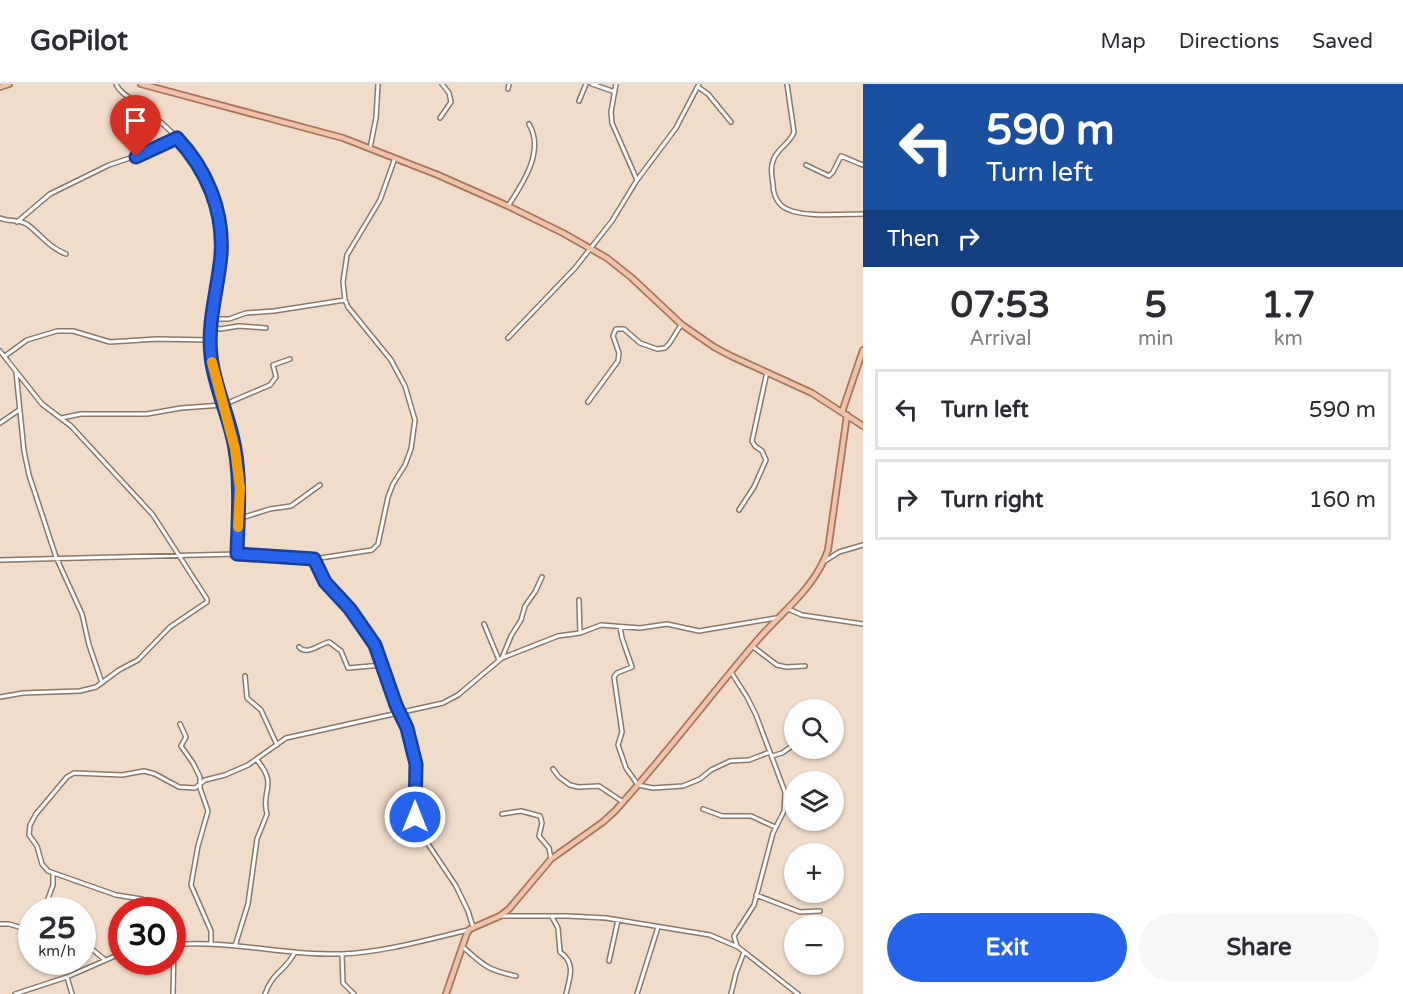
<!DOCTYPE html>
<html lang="en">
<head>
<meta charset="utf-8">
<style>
	body { margin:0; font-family:"Varela Round",sans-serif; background:#f7f7f7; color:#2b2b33; height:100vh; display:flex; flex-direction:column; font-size:22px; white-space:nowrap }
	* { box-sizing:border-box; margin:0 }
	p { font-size:20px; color:#7c7c81 }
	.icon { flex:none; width:33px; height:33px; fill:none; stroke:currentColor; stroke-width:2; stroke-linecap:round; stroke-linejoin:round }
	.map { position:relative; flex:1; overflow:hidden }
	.sheet { display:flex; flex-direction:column; background:#fff; width:540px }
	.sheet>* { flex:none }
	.guide { background:#1a4fa0; color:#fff; overflow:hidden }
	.fabs { position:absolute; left:784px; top:615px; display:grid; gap:12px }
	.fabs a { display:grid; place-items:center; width:60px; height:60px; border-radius:50%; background:#fff; box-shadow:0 2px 4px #0004; font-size:30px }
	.speed { position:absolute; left:18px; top:813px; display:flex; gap:12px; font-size:30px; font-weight:700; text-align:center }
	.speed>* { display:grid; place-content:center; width:78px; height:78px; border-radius:50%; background:#fff; box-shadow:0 2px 4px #0004; line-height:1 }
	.speed small { font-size:15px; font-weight:400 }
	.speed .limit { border:9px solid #d22; background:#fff; color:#111 }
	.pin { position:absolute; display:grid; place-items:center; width:51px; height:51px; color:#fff; margin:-62px -26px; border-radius:50% 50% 50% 0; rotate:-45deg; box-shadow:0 0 6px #0007 }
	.pin .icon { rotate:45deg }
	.me { position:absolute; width:66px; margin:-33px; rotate:0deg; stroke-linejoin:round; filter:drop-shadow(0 0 4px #0008) }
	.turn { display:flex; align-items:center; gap:21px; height:126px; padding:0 24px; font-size:27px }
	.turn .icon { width:78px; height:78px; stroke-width:2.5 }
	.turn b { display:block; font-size:42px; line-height:51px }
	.then { display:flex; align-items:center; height:57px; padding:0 24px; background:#0003; gap:12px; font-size:22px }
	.eta { display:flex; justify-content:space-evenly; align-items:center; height:102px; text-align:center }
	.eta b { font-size:36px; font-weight:700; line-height:42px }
	.primary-button { display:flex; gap:12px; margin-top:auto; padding:12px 24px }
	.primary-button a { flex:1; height:69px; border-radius:36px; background:#2563eb; color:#fff; font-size:24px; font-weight:700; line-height:69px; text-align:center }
	.primary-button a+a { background:#f7f7f7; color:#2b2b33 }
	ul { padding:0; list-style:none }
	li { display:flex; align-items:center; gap:18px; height:81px; margin:0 12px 9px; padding:0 12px; border:3px solid #e1e1e2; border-radius:0px }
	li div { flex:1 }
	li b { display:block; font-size:22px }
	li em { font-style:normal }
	header { display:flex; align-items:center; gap:36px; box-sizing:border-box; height:84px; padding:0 30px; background:#fff; border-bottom:2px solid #e1e1e2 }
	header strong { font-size:28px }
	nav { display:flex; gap:33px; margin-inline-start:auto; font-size:21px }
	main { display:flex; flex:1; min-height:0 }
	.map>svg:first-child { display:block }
</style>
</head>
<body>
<header>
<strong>GoPilot</strong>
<nav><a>Map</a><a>Directions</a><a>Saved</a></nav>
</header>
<main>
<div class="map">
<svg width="863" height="910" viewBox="0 0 863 910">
	<rect width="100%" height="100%" fill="#f1dcca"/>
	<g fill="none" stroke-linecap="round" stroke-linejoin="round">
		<g stroke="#8b7868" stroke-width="6">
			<path id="minor" d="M116,0C120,10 134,16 143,23C167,43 193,65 206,94C226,134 220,177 214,219C211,237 208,255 211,273C215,305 230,334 235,365C241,402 238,433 237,470
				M592,0L615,8
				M616,0L611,28L612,39L637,96
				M787,0L794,48C790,60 776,65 773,77C770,84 772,93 773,100C773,108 776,116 781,121C795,135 844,130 863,130
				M698,3L708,10L731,38
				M508,5L509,0
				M579,17L586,0
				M440,34L451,18L449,9L442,0
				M370,64L376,34L378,0
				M806,81L829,92L833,88L841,72L863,81
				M508,122C523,99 545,67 529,40
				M0,134C9,138 20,135 28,141C41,151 50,164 66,170
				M17,138L50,110L109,81L148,68L176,55
				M211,235H229L246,229L274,227L345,216
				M210,243L220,245L239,242L266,244
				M508,254L575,184L612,137L637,96L676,44L699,0
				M0,267L42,320L71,342L153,431L207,515V518L170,543L138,576L119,586L96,603L80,607L23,609L0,613
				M5,272L27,256L57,247H73L110,258L157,255L210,256
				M16,288L24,367L29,391L56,473L82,530L89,561L102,599
				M588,318L618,277L619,269L613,252L616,245H624L640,259L657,265L665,264L669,260L681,241
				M61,334L81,330H147L181,324L223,321L270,301L276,293L273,281L290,275
				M0,339L19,326
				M739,426L754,403L766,376L762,367L755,362L752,357L767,288
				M238,435L270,425L291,422L320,401
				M314,475L325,498L350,525L375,561L395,621L407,644L416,674L415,733L418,745L456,802L468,827L473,843
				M0,476L237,470L314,475L372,466L378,460L388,413L393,400L405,381L411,365L415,336L405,302L391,276L348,223L345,216L343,198L347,171L380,116L395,74
				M825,477L839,468L863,461
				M579,516L580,549
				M788,525L802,531L863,540
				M484,540L499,576
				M620,543L622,554L632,583L617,589L614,593L622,648L618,661L626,684L638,701L653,704L683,702L700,695L711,686L730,677L749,676L770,668
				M752,562L777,581L786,583L805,582
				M299,563C307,572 319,560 329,558L341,567L348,584L382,581
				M502,574L511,552L521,536L525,522L535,508L542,493
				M731,588L747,613L756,631L785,708L784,727L773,749L754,821L734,852L737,862
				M245,592L247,614L261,626L277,661
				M180,640L186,653L181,662L193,679L200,693V704L208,727L198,762L191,801L211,847V859
				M772,672L782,669L795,660
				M553,685L559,693L570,701L578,703L599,702L623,718
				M703,725L722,732H751L775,743
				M502,730L521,727L540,732L542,739L539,752L549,764L551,775
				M756,811L800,828L820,827
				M44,826L53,801V789
				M142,826V815L116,811L48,787L42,780L37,762L29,751L30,741L36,730L67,693L74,689L122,691L144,687L155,690L179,703L195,704L205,696L225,691L248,681L286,654L443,619L458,611L502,574L558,552L580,549L601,541L640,544L667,540L699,547L776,534
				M501,832H567L606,834L710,851L738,863L798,910
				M552,833L558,844L560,868C576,879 570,893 566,910
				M0,840H9L32,847
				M26,846L32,841
				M82,857L104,875
				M172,861C229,855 285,872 342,870C384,868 426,856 468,846
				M235,862L248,820L257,755L267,730C260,706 279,703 257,676
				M463,863C484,882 488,886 516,892
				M342,870L343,899L354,910
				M609,877L618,836
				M67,893L72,910
				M15,910L67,893L122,869
				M173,910L174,861
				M265,910C273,887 285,888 295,868
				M637,910L658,843
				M731,910L736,889L744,868"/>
		</g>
		<g stroke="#a87557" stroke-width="8">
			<path id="major" d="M141,0L343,54L438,91L508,122L563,149L607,174L632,194L681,240L714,263L731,272L812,309L863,342
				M0,3L9,0
				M842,328L863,266
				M446,910L467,849L470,845L500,832L509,825L551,775L603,738L615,727C664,673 708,614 755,559C780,529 815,505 828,466L847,331"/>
		</g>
		<use href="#minor" stroke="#fff" stroke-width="3"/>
		<use href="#major" stroke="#efc3a9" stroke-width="4.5"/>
	</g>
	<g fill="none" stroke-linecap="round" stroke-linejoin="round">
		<g stroke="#184099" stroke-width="15">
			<path id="route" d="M136,73L177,54C207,86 224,127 221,171C218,205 207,238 211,272C214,303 230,333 235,365C241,400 238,434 237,470L314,475L325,498L350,525L375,561L396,621L407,644L416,680L415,733"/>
		</g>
		<use href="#route" stroke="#2563eb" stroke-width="10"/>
		<path stroke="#f59e0b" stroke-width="10" d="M212,278L235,365L240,404L238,443"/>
	</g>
</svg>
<div class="fabs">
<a><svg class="icon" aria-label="search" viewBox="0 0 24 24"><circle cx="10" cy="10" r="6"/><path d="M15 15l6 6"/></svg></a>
<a><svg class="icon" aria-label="layers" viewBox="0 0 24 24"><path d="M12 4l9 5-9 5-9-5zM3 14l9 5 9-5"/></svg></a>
<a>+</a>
<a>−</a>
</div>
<div class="speed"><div>25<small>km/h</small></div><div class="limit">30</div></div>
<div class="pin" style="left:136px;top:73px;background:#d93025"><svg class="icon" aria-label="arrive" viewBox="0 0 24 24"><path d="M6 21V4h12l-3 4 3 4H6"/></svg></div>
<svg class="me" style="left:415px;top:733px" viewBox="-20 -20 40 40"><circle r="17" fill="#2563eb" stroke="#fff" stroke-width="3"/><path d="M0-11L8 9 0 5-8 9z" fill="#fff"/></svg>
</div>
<section class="sheet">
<div class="guide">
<div class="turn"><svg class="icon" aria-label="left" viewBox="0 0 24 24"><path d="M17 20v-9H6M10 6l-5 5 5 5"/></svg><div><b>590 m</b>Turn left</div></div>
<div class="then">Then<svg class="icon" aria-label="right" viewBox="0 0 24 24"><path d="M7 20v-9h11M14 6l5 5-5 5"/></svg></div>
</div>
<div class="eta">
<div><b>07:53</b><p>Arrival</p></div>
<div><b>5</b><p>min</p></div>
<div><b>1.7</b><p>km</p></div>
</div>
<ul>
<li><svg class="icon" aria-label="left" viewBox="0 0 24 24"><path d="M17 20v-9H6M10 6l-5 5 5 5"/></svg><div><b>Turn left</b></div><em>590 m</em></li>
<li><svg class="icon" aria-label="right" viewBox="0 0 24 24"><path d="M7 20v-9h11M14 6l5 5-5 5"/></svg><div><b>Turn right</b></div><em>160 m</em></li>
</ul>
<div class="primary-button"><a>Exit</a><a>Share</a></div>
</section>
</main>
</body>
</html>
